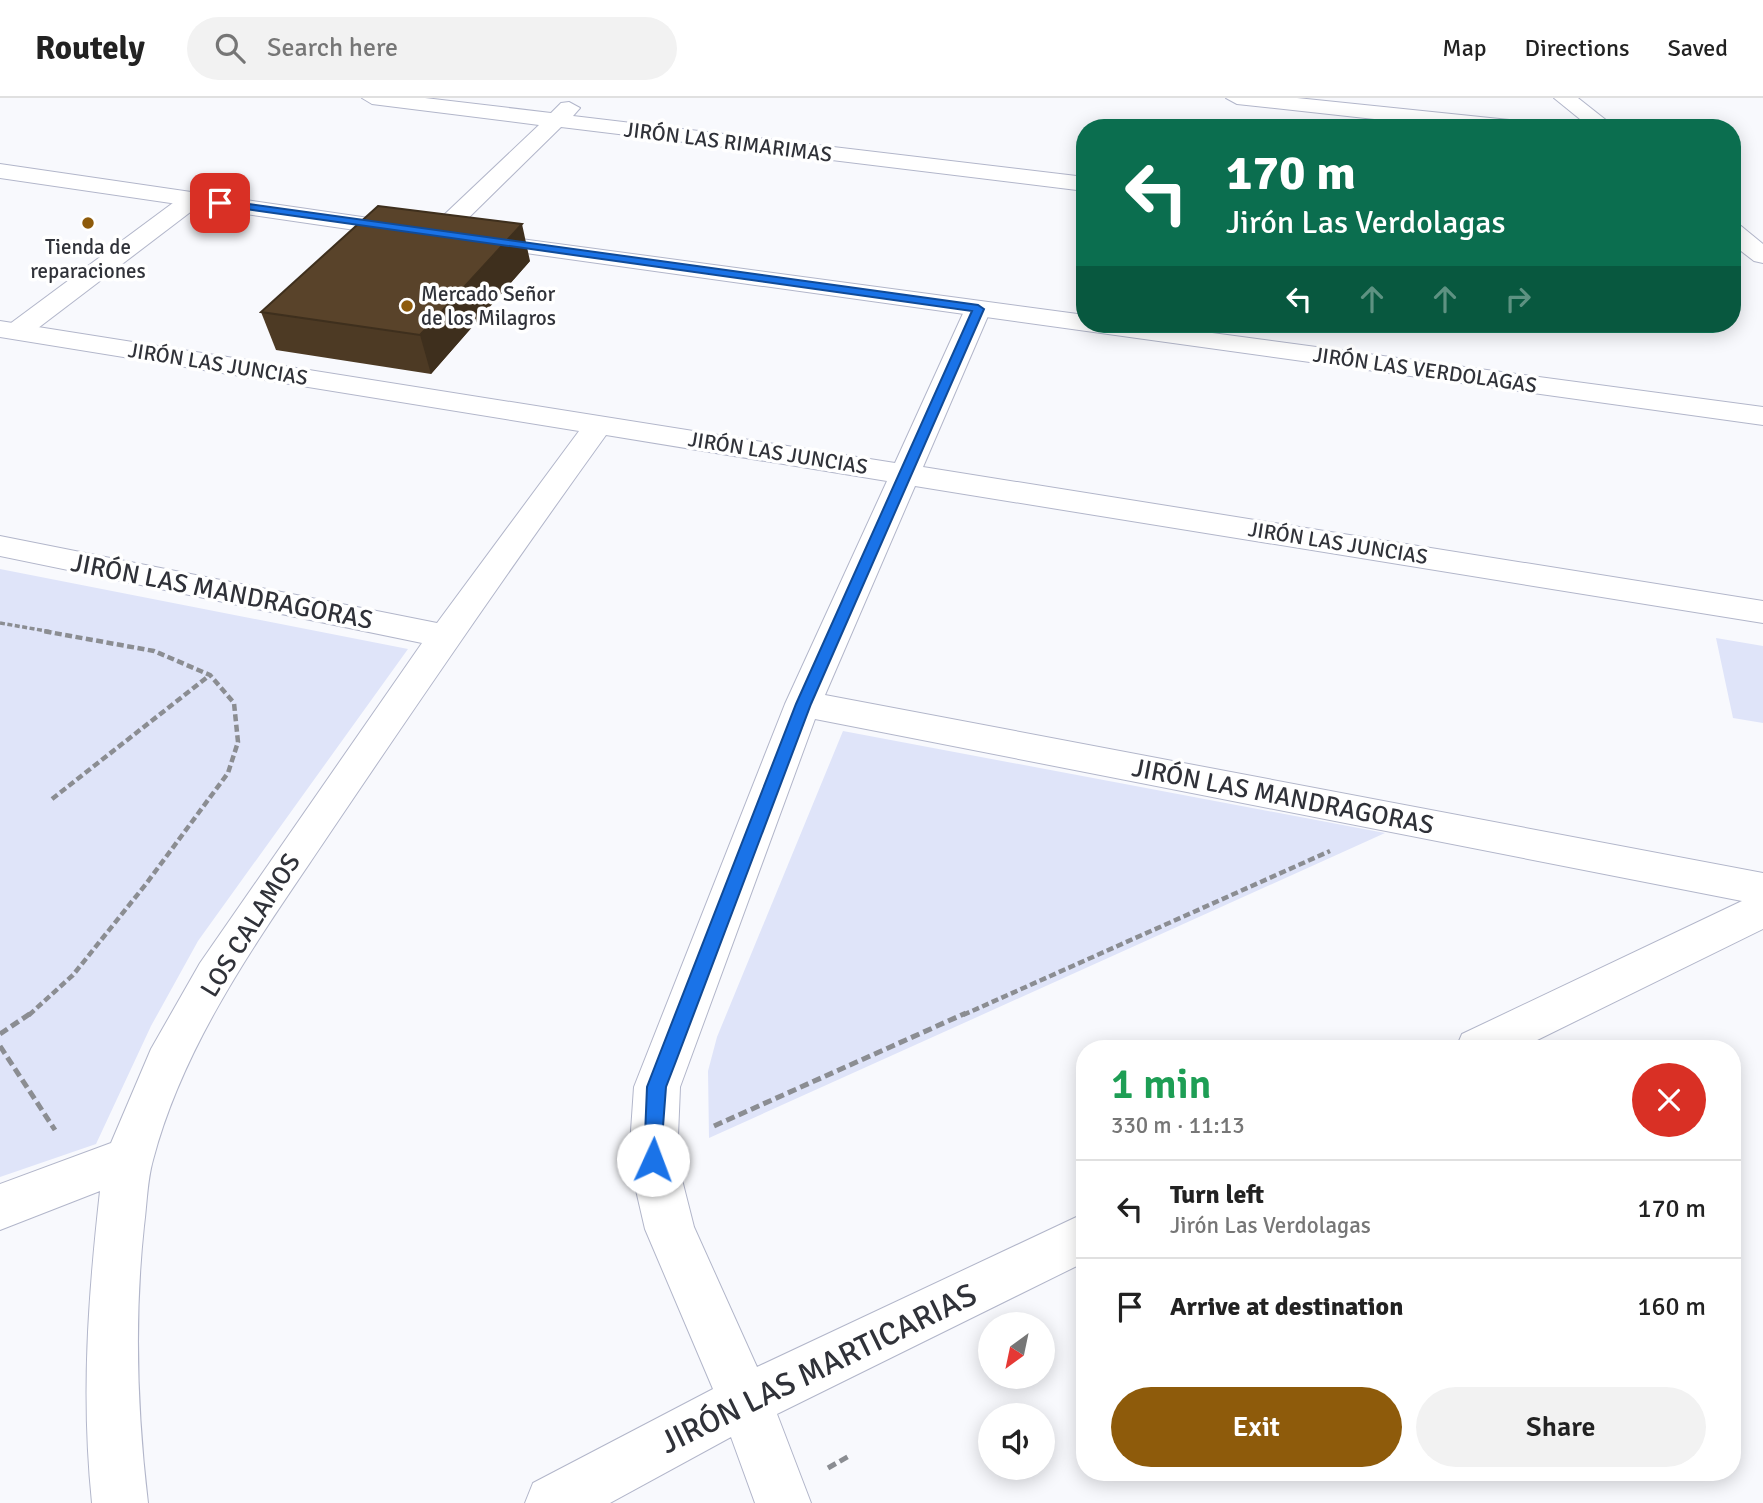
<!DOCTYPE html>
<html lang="en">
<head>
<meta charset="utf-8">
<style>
	body { margin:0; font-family:Signika,sans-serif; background:#f2f2f2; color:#222; height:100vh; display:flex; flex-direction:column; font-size:26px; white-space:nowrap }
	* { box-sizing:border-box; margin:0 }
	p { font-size:23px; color:#767676 }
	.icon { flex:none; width:38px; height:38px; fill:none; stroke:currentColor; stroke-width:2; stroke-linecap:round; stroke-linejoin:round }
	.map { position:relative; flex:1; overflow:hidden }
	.sheet { position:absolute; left:1076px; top:942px; width:665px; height:441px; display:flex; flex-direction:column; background:#fff; border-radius:28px; box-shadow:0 4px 18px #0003 }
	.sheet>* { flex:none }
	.hud { position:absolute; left:1076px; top:21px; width:665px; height:214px; border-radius:28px; box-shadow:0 4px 18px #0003; background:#0b6e4f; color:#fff; overflow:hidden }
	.needle { width:46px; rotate:213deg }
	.fabs { position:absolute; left:978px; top:1214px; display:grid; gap:14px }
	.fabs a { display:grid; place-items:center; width:77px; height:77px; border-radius:50%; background:#fff; box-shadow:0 4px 18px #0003; font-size:35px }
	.pin { position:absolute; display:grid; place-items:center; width:60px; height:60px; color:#fff; margin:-30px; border-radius:14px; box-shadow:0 4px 10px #0006 }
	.me { position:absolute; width:77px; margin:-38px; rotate:2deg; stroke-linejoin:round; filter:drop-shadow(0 0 5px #0008) }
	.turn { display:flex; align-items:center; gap:24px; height:147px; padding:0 35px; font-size:32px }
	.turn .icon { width:91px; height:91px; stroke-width:2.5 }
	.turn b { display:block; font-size:49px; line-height:60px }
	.lanes { display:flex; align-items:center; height:66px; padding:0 35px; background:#0003; justify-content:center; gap:35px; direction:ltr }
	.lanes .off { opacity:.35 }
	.round { display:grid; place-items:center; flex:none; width:74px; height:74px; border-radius:37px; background:#f2f2f2 }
	.overview { display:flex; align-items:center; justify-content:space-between; height:119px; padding:0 35px }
	h1 { font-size:42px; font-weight:600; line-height:52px; color:#1e9e55 }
	.button { display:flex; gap:14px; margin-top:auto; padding:14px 35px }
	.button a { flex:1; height:80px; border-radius:42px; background:#8e5b0b; color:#fff; font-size:28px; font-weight:600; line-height:80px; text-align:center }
	.button a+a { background:#f2f2f2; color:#222 }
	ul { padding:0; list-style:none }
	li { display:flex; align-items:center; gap:21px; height:98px; padding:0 35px; border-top:2px solid #e0e0e0 }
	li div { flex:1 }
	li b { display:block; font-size:26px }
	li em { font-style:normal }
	header { display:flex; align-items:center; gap:42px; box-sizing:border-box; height:98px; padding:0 35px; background:#fff; border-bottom:2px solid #e0e0e0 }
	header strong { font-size:33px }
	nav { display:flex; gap:38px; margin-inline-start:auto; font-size:24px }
	.search { width:490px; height:63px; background:#f2f2f2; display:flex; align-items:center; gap:18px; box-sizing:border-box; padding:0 24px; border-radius:38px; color:#767676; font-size:26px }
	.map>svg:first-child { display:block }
</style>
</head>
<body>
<header>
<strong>Routely</strong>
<div class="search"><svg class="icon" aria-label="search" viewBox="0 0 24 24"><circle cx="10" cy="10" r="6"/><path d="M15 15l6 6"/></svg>Search here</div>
<nav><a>Map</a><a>Directions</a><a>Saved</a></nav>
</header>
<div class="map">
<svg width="1763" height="1405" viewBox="0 0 1763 1405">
	<rect width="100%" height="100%" fill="#f8f9fd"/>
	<path fill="#dfe4f9" d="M0,471L408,551L198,843L151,928L96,1046L0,1079Z
		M1716,540L1763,548V625L1733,620Z
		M843,633L1385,735L709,1040L708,973L717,939Z"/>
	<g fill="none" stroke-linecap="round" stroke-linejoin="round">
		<g stroke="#b2b6ca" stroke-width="2">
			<path id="pedestrian" d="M193,94L201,96L205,101L201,106L25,240H7L3,234L7,228L185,96Z"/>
		</g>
		<g stroke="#b2b6ca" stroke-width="2">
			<path id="minor" d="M362,0H425L551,15L561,5L569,4L580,10L573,18L1085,79V93L561,29L446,142H428L425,137L428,132L539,27L372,6Z
				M1226,0H1297L1519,23L1530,30H1456L1237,6Z
				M1554,0H1578L1616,30H1591Z
				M1732,126L1741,128L1763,146V165L1754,163L1732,146Z
				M978,203L987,205L991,211L923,369L1763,503V525L915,388L825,597L1763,775V831L1521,950H1456L1462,936L1742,803L815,621L680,989L677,1062L694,1129L757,1269L1085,1115V1164L777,1316L811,1405H755L731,1339L610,1405H525L533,1385L713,1291L645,1131L629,1062L634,989L785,606L887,383L606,337C513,466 423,597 334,729C265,832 185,940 153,1062C147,1083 147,1106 144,1128C134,1221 137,1312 148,1405H92C81,1298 88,1200 100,1093L0,1132V1086L111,1045L151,951L200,865L422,545L0,458V438L437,525L579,333L0,239V223L895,365L965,211L969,205Z"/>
		</g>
		<g stroke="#b2b6ca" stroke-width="2">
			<path id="tertiary" d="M0,66L410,126L419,128L422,133L419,138L410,140L0,80Z
				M477,135L1085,217V226H1145L1763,309V327L468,147L465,142L468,137Z"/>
		</g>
		<path stroke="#8b8d92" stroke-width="3.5" stroke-dasharray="5 2.5" stroke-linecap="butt" d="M0,525L52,534"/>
		<path stroke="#8b8d92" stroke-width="4.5" stroke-dasharray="7 3.5" stroke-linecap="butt" d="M52,701L210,577
			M29,917L73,877L146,786L228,675L238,644L234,605L210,577L154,553L43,533
			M963,917L1330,753"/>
		<path stroke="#8b8d92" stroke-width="5" stroke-dasharray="9 4.5" stroke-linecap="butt" d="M0,936L31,915
			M0,948L55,1032
			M714,1028L966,915
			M828,1370L849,1358"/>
		<use href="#pedestrian" fill="#fff" fill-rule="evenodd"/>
		<use href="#minor" fill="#fff" fill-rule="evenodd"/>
		<use href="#tertiary" fill="#fff" fill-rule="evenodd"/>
	</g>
	<path fill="#4d3a24" d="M530,163L431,276L276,252L261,214Z"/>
	<path fill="#3e2f1d" d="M522,126L530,163L431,276L420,237Z"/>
	<path fill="#59432a" stroke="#3e2f1d" stroke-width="2" d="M378,108L522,126L420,237L261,214Z"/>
	<path fill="#1a73e8" stroke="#114b97" stroke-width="2" d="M220,102L978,207L984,211L811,606L676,963L666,989L660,1068L653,1071L647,1068L644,1062L647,989L657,963L796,606L972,213L217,107Z"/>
	<g fill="#8e5b0b" stroke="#fff" stroke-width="2.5">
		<circle cx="88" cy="125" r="7"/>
		<circle cx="407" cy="208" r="7"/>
	</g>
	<g text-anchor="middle" stroke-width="7" stroke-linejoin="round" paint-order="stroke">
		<g font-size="21" fill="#303239" stroke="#fff">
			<text transform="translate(728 44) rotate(7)" y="7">JIRÓN LAS RIMARIMAS</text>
			<text transform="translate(218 266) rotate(9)" y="7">JIRÓN LAS JUNCIAS</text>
			<text transform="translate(1425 272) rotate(8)" y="7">JIRÓN LAS VERDOLAGAS</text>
			<text transform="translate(778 355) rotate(9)" y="7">JIRÓN LAS JUNCIAS</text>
			<text transform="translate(1338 445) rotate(9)" y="7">JIRÓN LAS JUNCIAS</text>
		</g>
		<g font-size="21" fill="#303239" stroke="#fff">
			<text x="88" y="156">Tienda de<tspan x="88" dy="24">reparaciones</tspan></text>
			<text x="421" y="203" text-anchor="start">Mercado Señor<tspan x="421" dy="24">de los Milagros</tspan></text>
		</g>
		<g font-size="26" fill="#303239" stroke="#fff">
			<text transform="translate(222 493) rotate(11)" y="9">JIRÓN LAS MANDRAGORAS</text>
			<text transform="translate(1283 698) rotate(11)" y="9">JIRÓN LAS MANDRAGORAS</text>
			<text transform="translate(250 827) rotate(-58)" y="9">LOS CALAMOS</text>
		</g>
		<g font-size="32" fill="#303239" stroke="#fff">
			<text transform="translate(818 1270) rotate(-26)" y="11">JIRÓN LAS MARTICARIAS</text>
		</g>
	</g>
</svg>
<div class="fabs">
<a><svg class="needle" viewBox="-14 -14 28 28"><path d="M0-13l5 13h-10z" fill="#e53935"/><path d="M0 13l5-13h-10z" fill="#767676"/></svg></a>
<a><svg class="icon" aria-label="sound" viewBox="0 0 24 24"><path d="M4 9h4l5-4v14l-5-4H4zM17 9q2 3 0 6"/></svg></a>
</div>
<div class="pin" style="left:220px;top:105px;background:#d93025"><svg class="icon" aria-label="arrive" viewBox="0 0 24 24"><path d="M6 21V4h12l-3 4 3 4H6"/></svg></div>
<svg class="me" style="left:653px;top:1062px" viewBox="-20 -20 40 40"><circle r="19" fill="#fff"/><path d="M0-13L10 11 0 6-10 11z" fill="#1a73e8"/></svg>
<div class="hud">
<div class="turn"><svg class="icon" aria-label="left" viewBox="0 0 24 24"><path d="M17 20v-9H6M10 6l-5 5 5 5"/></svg><div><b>170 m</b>Jirón Las Verdolagas</div></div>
<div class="lanes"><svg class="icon" aria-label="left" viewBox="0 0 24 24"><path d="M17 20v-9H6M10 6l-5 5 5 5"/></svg><svg class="icon off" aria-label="ahead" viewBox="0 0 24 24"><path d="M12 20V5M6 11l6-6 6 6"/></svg><svg class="icon off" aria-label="ahead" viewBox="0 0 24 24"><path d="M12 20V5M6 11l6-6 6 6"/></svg><svg class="icon off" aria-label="right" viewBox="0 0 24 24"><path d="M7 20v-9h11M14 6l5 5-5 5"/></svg></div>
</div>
<section class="sheet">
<div class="overview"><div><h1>1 min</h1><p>330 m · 11:13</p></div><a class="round" style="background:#d93025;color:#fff"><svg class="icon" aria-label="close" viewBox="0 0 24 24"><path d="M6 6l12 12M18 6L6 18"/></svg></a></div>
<ul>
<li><svg class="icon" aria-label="left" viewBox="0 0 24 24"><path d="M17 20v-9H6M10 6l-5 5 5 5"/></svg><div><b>Turn left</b><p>Jirón Las Verdolagas</p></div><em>170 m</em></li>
<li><svg class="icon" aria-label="arrive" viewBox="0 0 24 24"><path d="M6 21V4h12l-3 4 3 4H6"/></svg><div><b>Arrive at destination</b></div><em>160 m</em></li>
</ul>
<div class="button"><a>Exit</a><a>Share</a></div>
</section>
</div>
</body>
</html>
